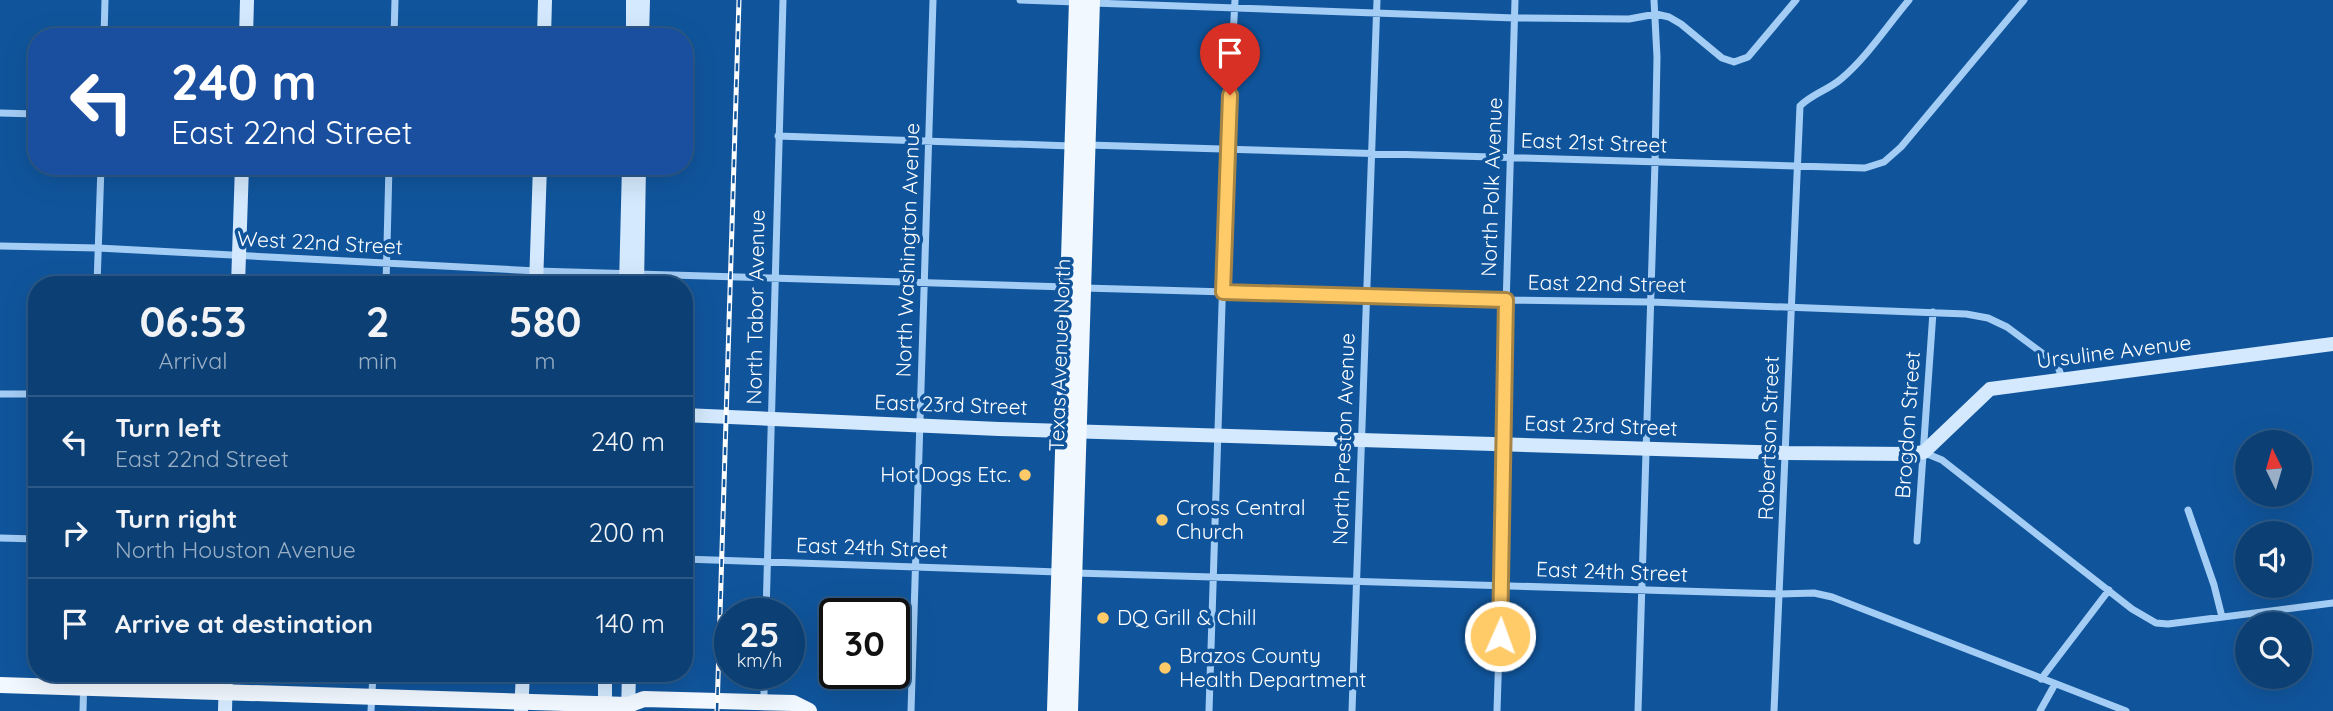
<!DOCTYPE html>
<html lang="en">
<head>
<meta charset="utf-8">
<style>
	body { margin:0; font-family:Quicksand,sans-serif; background:#15477a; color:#f1f3f6; height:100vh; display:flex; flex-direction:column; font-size:26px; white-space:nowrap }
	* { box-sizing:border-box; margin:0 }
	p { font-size:23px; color:#9aafc5 }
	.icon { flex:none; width:38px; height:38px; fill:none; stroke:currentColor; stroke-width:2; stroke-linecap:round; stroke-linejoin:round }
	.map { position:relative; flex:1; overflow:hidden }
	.drawer { position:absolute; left:28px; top:276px; width:665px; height:406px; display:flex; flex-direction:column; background:#0c4075; border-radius:28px; box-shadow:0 7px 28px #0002,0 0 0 2px #2c5987 }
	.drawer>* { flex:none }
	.top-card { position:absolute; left:28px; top:28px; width:665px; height:147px; border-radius:28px; box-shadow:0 7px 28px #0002,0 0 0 2px #2c5987; background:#1a4fa0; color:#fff; overflow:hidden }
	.needle { width:46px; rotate:355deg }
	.controls { position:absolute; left:2235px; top:430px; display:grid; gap:14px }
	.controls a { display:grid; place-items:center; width:77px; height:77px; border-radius:50%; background:#0c4075; box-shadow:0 7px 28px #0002,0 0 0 2px #2c5987; font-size:35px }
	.speed { position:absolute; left:714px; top:598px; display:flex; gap:14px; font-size:35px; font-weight:700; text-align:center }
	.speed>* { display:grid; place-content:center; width:91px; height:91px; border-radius:50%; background:#0c4075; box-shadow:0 7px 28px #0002,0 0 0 2px #2c5987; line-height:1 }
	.speed small { font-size:18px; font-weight:400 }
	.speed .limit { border:4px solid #111; border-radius:10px; background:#fff; color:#111 }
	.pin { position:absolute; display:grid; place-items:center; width:60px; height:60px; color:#fff; margin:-72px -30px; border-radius:50% 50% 50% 0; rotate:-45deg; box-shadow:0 0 7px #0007 }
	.pin .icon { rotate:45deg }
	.me { position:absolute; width:77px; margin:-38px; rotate:2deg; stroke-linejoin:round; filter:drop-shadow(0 0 5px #0008) }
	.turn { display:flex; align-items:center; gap:24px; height:147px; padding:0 28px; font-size:32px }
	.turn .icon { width:91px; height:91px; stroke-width:2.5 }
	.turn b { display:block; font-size:49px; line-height:60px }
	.eta { display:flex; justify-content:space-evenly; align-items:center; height:119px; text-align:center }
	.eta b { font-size:42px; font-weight:800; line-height:49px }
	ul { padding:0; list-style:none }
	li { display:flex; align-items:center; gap:21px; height:91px; padding:0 28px; border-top:2px solid #2c5987 }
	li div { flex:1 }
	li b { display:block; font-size:26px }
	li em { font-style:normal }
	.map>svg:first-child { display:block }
</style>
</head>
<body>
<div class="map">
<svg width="2333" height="711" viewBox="0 0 2333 711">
	<rect width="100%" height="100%" fill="#10559c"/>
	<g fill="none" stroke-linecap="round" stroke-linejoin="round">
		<path stroke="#a4cdf5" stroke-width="7" d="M1020,0L1076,2
			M1093,3L1515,18L1629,19L1656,14L1669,17L1681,24L1722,58L1734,62L1748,57L1796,0
			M104,37L105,0
			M394,37L395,0
			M0,113L37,114
			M778,136L1071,146
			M1088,145L1865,168L1884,162L1901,147L2024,0
			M0,246L98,248L537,271L1068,287
			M97,285L101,166
			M386,285L389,166
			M1084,288L1506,300L1651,302L1966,314L1988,318L2007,327L2057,364L2062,378
			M0,394H37
			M1925,453L1942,460L2132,609L2156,623L2168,624L2333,603
			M2188,510L2214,585L2222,617
			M0,538L37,539
			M1917,541L1933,312
			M684,559L1058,572
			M1075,573L1780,594L1814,593L1832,597L2126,711
			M766,614L783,0
			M2041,679L2109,590
			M764,701V674
			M83,711L84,674
			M371,711L373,674
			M911,711L933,0
			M1209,711L1227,149L1235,0
			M1352,711L1377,0
			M1497,711L1501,586L1502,443L1515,0
			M1638,711L1655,162L1657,57L1654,0
			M1774,711L1800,106C1812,94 1828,90 1841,79C1867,57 1887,26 1909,0
			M2040,711L2055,684"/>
		<path stroke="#d4e9fd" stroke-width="14" d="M246,37L247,0
			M544,37L545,0
			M633,37V0
			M642,37L643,0
			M238,285L242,166
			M536,285L540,166
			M626,285L629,166
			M637,285L639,166
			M684,415L999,429L1785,453L1911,454L1924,452L1990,389L2333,344
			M225,711L226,674
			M521,711L523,674
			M605,711V674
			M628,711L629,674"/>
		<path stroke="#f2f8ff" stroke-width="16" d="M0,685L628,705L644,699L793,703L809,711
			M1055,711L1077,0
			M1070,711L1092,0"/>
		<g stroke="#fff" stroke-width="5">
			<path id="rail" d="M717,711L739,0"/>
		</g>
		<use href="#rail" stroke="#10559c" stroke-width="2.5" stroke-dasharray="8" stroke-linecap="butt"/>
	</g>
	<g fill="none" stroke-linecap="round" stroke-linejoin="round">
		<g stroke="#a68444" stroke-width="18">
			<path id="route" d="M1230,95L1223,292L1506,300L1500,636"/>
		</g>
		<use href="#route" stroke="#ffcb68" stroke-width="12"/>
	</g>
	<g fill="#ffcb68" stroke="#10559c" stroke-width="2.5">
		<circle cx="1025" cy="475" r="7"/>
		<circle cx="1162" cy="520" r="7"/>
		<circle cx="1103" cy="618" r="7"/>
		<circle cx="1165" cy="668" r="7"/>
	</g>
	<g text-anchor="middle" stroke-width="7" stroke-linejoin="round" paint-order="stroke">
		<g font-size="21" fill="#fff" stroke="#10559c">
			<text transform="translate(1594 143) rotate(2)" y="7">East 21st Street</text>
			<text transform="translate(1492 187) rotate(-88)" y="7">North Polk Avenue</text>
			<text transform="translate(320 243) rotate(3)" y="7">West 22nd Street</text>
			<text transform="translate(908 250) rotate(-88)" y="7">North Washington Avenue</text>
			<text transform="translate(1607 284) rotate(1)" y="7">East 22nd Street</text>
			<text transform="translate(756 307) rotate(-89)" y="7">North Tabor Avenue</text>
			<text transform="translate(2114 352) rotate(-7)" y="7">Ursuline Avenue</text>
			<text transform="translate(1060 355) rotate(-88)" y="7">Texas Avenue North</text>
			<text transform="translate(951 405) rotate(2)" y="7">East 23rd Street</text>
			<text transform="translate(1908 425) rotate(-86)" y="7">Brogdon Street</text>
			<text transform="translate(1601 426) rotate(2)" y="7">East 23rd Street</text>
			<text transform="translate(1769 438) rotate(-88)" y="7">Robertson Street</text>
			<text transform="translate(1344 439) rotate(-88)" y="7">North Preston Avenue</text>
			<text transform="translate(872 548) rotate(2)" y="7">East 24th Street</text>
			<text transform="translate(1612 572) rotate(2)" y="7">East 24th Street</text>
		</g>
		<g font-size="21" fill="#fff" stroke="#10559c" text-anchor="start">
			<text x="1011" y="482" text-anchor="end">Hot Dogs Etc.</text>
			<text x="1176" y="515">Cross Central<tspan x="1176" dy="24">Church</tspan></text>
			<text x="1117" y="625">DQ Grill &amp; Chill</text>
			<text x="1179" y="663">Brazos County<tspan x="1179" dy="24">Health Department</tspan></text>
		</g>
	</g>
</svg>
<div class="controls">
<a><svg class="needle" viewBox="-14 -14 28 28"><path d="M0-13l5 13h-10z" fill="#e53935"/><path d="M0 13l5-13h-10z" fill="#9aafc5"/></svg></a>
<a><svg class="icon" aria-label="sound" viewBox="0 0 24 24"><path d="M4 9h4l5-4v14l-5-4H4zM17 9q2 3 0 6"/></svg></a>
<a><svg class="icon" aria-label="search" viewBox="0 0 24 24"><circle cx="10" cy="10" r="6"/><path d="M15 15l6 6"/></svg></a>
</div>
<div class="speed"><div>25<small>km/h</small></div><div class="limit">30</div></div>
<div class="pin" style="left:1230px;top:95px;background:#d93025"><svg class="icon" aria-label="arrive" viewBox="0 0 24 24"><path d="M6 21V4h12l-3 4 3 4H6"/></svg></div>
<svg class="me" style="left:1500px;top:636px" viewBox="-20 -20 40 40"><circle r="17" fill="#ffcb68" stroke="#fff" stroke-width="3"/><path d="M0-11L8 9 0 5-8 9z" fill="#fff"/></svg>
<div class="top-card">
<div class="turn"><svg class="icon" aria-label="left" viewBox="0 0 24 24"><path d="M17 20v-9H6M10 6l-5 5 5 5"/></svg><div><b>240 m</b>East 22nd Street</div></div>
</div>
<section class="drawer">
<div class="eta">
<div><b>06:53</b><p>Arrival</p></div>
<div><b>2</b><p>min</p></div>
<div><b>580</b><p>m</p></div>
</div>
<ul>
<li><svg class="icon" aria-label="left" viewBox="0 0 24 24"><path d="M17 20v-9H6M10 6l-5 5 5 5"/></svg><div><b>Turn left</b><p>East 22nd Street</p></div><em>240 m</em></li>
<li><svg class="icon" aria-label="right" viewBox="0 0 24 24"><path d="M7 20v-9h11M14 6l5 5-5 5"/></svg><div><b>Turn right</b><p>North Houston Avenue</p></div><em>200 m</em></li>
<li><svg class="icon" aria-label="arrive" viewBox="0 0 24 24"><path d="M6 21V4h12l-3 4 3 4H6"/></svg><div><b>Arrive at destination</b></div><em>140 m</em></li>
</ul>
</section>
</div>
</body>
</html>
